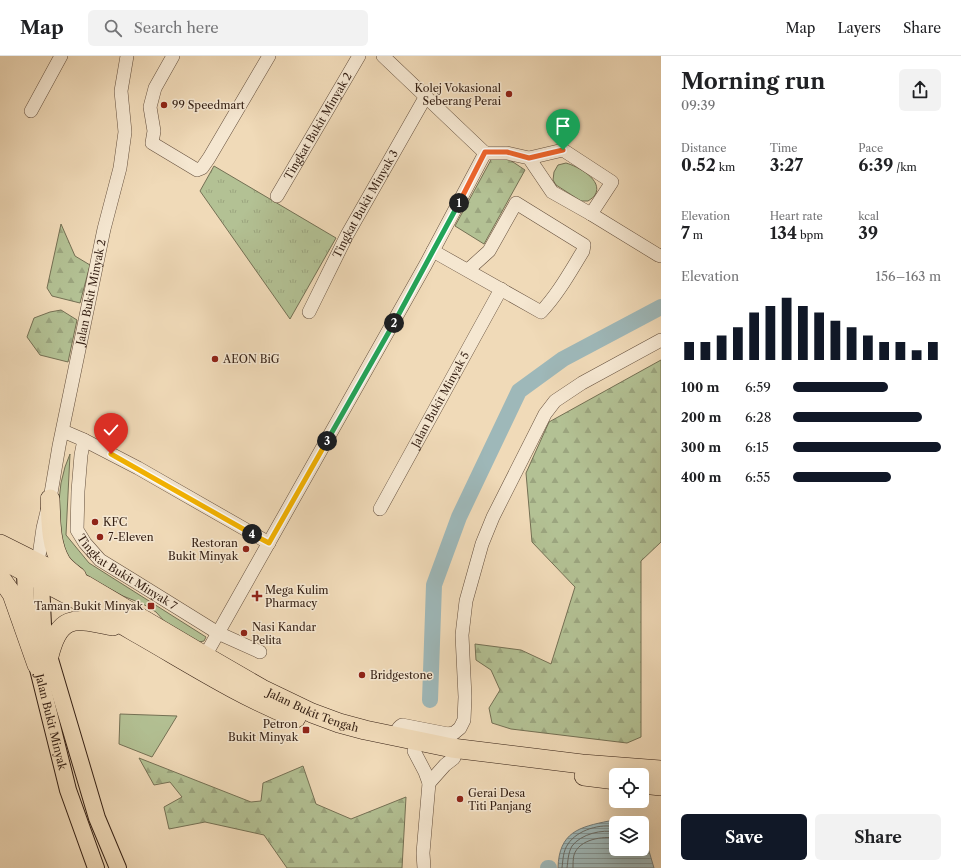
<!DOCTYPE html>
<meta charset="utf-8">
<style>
:root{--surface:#fff;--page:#f2f2f2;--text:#202124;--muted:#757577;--line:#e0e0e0;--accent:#111827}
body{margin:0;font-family:"Libre Caslon Text",serif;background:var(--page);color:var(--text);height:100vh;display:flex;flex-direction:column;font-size:15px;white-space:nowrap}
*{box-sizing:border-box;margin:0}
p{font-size:13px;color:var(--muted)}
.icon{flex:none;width:22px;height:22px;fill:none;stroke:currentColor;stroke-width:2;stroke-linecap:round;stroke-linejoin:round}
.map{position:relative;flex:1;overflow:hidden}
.details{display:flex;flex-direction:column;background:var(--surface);width:300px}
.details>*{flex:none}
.tools{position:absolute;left:609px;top:712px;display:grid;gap:8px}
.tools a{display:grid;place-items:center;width:40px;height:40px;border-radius:6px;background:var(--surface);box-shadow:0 4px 16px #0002;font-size:20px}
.pin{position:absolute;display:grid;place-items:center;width:34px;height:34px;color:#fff;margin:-41px -17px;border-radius:50% 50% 50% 0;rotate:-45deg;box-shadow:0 0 4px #0007}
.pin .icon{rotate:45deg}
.km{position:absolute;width:20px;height:20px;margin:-10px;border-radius:50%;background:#222;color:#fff;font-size:11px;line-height:20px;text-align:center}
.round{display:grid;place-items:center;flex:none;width:42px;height:42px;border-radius:6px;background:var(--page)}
.summary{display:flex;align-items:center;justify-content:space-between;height:68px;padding:0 20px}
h1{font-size:22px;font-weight:700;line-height:30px}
.figures{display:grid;grid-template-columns:repeat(3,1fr);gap:6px;height:68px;padding:4px 20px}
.figures div{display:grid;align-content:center}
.figures b{font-size:17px;font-weight:700}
.figures small{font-size:11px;font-weight:400}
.figures p{font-size:11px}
.chart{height:112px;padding:8px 20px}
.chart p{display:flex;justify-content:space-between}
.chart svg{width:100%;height:72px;margin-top:4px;stroke:var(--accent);stroke-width:6}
.cta{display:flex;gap:8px;margin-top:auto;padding:8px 20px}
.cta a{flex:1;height:46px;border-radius:6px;background:var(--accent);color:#fff;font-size:16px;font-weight:700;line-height:46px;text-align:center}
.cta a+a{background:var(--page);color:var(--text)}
ul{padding:0 20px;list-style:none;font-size:13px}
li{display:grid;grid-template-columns:64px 48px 1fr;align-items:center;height:30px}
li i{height:10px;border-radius:5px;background:var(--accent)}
header{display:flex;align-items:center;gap:24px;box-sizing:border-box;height:56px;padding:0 20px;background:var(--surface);border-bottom:1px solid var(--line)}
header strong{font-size:19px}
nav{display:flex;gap:22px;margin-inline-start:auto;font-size:14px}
.search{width:280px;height:36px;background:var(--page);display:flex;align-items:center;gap:10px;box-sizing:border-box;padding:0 14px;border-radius:6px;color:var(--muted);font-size:15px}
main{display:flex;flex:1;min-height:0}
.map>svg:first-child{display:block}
</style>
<header>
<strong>Map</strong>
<div class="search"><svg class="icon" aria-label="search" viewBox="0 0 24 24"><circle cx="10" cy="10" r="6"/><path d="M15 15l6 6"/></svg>Search here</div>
<nav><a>Map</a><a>Layers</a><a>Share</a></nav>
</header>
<main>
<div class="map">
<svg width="661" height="812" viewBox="0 0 661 812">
<defs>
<pattern id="forest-firs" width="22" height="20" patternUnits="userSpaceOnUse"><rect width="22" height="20" fill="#b3c194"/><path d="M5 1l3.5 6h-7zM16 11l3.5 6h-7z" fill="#9ba57f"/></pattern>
<pattern id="park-tufts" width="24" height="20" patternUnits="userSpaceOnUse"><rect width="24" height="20" fill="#b3c194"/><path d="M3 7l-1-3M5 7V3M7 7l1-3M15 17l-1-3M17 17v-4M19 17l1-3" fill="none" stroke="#9ba57f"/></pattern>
<pattern id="water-rules" width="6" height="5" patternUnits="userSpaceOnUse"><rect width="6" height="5" fill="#9eb8b9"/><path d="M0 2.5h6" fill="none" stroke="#829595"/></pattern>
</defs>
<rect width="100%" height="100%" fill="#f0dab8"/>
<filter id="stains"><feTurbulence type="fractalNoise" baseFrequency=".005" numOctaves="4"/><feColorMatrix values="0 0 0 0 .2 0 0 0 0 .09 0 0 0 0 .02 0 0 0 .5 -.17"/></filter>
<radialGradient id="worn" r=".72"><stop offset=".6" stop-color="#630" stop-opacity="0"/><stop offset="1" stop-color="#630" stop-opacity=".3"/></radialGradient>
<path fill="#b3c194" stroke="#747054" d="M566 107C577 110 604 124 595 139 594 141 591 143 588 145H581L556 129 553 124 554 116 558 109Z
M70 398 66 479 89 507 206 581 204 585 199 586 165 566 156 556 143 548 123 540 74 513 55 479 61 427 65 411Z
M120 658 177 660 152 701 119 688Z"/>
<path fill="url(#forest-firs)" stroke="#747054" d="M492 102H507L525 114 484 188 455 170Z
M61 168 75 200 90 209 80 247 52 240 47 232Z
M61 254 77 264 68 306 40 299 27 281 34 262 50 256Z
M661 304V486L641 505V681L627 687 511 673 492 667 489 652 500 634 491 614 476 604 475 588 521 594 551 608 575 531 532 486 526 417 549 366Z
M139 702 251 746 261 745 263 727 303 710 316 748 351 763 406 741 402 812H287L264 779 205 766 169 773 164 751 182 741 170 726 154 729Z"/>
<path fill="url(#park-tufts)" stroke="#747054" d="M214 110 336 182 290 263 200 135Z"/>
<path fill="url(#water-rules)" stroke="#747b77" d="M609 765 617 767 616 793H642V782L649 795 654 812H558C559 776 579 771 609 765Z"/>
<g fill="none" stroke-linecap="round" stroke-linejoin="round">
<path stroke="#696c66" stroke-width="1" d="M562 812C563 804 563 795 568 788 577 774 601 767 616 771
M567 812C568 805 568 797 572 790 581 778 602 773 616 776
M573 812C573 808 573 803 574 799 579 783 603 780 616 782"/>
<path stroke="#9eb8b9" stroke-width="16" d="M430 644 434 529 459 461 519 335 563 303 661 251
M548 812H549"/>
<g stroke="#634e3c" stroke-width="14">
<g id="minor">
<path d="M173 0 155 32 150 51 154 75 152 87 197 114 202 112 209 102 269 0"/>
<path d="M31 55 61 0"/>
<path d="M485 97H507L529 102 552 136 591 158 658 199 661 200"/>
<path d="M529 102 563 94 612 126 591 158"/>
<path id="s1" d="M277 140 359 0"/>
<path d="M433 195 541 256C558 238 570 216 583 195L584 189 516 147 489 195 468 214"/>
<path id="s2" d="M309 256 347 179 426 40"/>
<path d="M63 375 84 384 138 412 269 487"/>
<path id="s3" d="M84 384 81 399 78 435 77 474 85 487 100 504 131 523 218 577 260 596"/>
<path id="s4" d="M380 453 501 233"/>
<path id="s5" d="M38 507 43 472 50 443 59 390 104 173 120 112 125 76 121 35 127 0"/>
<path d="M205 600 426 208 485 97 383 0"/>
<path d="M397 680C397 675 397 672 402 669L448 678 454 677 460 672 464 664 465 641 462 579 466 545 482 488 493 461 545 358 555 345 582 327 661 284"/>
<path d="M414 695 425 716 429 727 423 797 424 812"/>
<path d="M429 727 445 709 454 702"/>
</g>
</g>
<g stroke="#341f13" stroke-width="18">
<g id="major">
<path id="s6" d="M28 506 25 516 26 545 37 609 68 734 96 812"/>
<path d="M39 514 41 526 43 569 49 600 97 762 118 812"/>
</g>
</g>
<g stroke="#341f13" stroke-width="20">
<g id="highway">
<path d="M50 443C51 463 50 488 61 506 65 512 72 517 77 521"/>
<path id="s7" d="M0 488 38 507 85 529 205 600 262 633 312 657 339 667 365 674 452 692 582 708 661 714"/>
<path d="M0 502C44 527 89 549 133 575 186 605 238 639 296 662"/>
<path d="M0 521 12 538 37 609"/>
<path d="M49 600C60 556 76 563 113 570"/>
<path d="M584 720 616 724"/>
<path d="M642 728 661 730"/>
</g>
</g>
<use href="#minor" stroke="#f5e7d1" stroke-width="13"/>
<use href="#major" stroke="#f0dab8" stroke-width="16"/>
<use href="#highway" stroke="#f0dab8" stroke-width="19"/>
</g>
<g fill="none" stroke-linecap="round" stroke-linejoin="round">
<g stroke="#fff" stroke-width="8">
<path id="split-1" d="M459 147 485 96H507L529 102 563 94"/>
</g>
<g stroke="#fff" stroke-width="8">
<path id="split-2" d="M394 267 459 147"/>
</g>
<g stroke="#fff" stroke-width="8">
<path id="split-3" d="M327 385 394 267"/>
</g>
<g stroke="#fff" stroke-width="8">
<path id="split-4" d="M252 478 269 487 327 385"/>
</g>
<g stroke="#fff" stroke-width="8">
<path id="split-5" d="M111 398 252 478"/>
</g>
<use href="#split-1" stroke="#f0652b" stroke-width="5"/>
<use href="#split-2" stroke="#22a559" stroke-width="5"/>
<use href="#split-3" stroke="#22a559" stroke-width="5"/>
<use href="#split-4" stroke="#f5b400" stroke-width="5"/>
<use href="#split-5" stroke="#f5b400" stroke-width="5"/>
</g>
<g fill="#8f2418" stroke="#f5e7d1" stroke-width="1.5">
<circle cx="509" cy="38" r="4"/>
<circle cx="164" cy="49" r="4"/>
<circle cx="215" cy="303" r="4"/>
<circle cx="95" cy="466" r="4"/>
<circle cx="100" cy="481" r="4"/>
<circle cx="246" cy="493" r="4"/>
<path d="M255 534h4v4h4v4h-4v4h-4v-4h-4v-4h4z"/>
<rect x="147" y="546" width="8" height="8" rx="2"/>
<circle cx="244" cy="577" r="4"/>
<circle cx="362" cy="619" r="4"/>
<rect x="302" y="670" width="8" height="8" rx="2"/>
<circle cx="460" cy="743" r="4"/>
</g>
<g text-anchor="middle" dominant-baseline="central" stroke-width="3" stroke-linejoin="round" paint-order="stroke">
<g font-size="11" fill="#341f13" stroke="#f5e7d1" text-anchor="start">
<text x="501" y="32" text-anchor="end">Kolej Vokasional<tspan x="501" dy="13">Seberang Perai</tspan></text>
<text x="172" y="49">99 Speedmart</text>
<text x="223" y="303">AEON BiG</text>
<text x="103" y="466">KFC</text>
<text x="108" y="481">7-Eleven</text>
<text x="238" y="487" text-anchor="end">Restoran<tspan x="238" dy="13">Bukit Minyak</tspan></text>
<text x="265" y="534">Mega Kulim<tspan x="265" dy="13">Pharmacy</tspan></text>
<text x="143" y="550" text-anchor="end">Taman Bukit Minyak</text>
<text x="252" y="571">Nasi Kandar<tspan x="252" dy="13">Pelita</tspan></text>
<text x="370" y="619">Bridgestone</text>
<text x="298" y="668" text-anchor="end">Petron<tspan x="298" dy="13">Bukit Minyak</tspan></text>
<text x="468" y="737">Gerai Desa<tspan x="468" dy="13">Titi Panjang</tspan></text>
</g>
<g font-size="11" fill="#341f13" stroke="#f5e7d1">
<text stroke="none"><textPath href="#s1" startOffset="81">Tingkat Bukit Minyak 2</textPath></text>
<text stroke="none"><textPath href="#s2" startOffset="122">Tingkat Bukit Minyak 3</textPath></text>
<text stroke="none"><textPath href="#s5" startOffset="276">Jalan Bukit Minyak 2</textPath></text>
<text stroke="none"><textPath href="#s4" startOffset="125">Jalan Bukit Minyak 5</textPath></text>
<text stroke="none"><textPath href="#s3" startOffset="157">Tingkat Bukit Minyak 7</textPath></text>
<text stroke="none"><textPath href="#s7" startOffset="355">Jalan Bukit Tengah</textPath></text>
<text stroke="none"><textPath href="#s6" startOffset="163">Jalan Bukit Minyak</textPath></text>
</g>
</g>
<rect width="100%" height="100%" filter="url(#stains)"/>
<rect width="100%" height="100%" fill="url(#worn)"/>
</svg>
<div class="tools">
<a><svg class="icon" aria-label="locate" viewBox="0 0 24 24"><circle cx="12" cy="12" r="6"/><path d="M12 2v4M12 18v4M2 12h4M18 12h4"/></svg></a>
<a><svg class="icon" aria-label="layers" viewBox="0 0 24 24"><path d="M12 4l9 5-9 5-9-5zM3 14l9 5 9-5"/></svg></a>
</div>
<div class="pin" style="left:563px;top:94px;background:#1e9e55"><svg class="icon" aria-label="arrive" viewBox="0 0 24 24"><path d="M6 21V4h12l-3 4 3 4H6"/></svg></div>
<div class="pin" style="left:111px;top:398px;background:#d93025"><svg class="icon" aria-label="check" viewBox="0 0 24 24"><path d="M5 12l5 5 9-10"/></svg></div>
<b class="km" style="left:459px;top:147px">1</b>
<b class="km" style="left:394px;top:267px">2</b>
<b class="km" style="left:327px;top:385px">3</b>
<b class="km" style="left:252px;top:478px">4</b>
</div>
<section class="details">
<div class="summary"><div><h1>Morning run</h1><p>09:39</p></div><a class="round"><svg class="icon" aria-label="share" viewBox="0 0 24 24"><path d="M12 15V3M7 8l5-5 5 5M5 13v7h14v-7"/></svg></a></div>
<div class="figures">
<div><p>Distance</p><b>0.52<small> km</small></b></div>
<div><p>Time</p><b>3:27</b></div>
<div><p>Pace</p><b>6:39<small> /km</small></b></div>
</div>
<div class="figures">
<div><p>Elevation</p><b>7<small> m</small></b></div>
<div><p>Heart rate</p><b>134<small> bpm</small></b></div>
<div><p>kcal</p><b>39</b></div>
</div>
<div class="chart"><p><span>Elevation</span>156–163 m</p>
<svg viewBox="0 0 160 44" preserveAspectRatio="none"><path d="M5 44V33M15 44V33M25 44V29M35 44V24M45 44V15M55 44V11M65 44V6M75 44V11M85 44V15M95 44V20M105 44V24M115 44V29M125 44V33M135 44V33M145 44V38M155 44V33"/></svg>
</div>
<ul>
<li><b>100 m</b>6:59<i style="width:64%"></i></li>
<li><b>200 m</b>6:28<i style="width:87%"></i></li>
<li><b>300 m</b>6:15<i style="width:100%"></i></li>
<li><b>400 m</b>6:55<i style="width:66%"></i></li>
</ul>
<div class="cta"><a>Save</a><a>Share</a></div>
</section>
</main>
